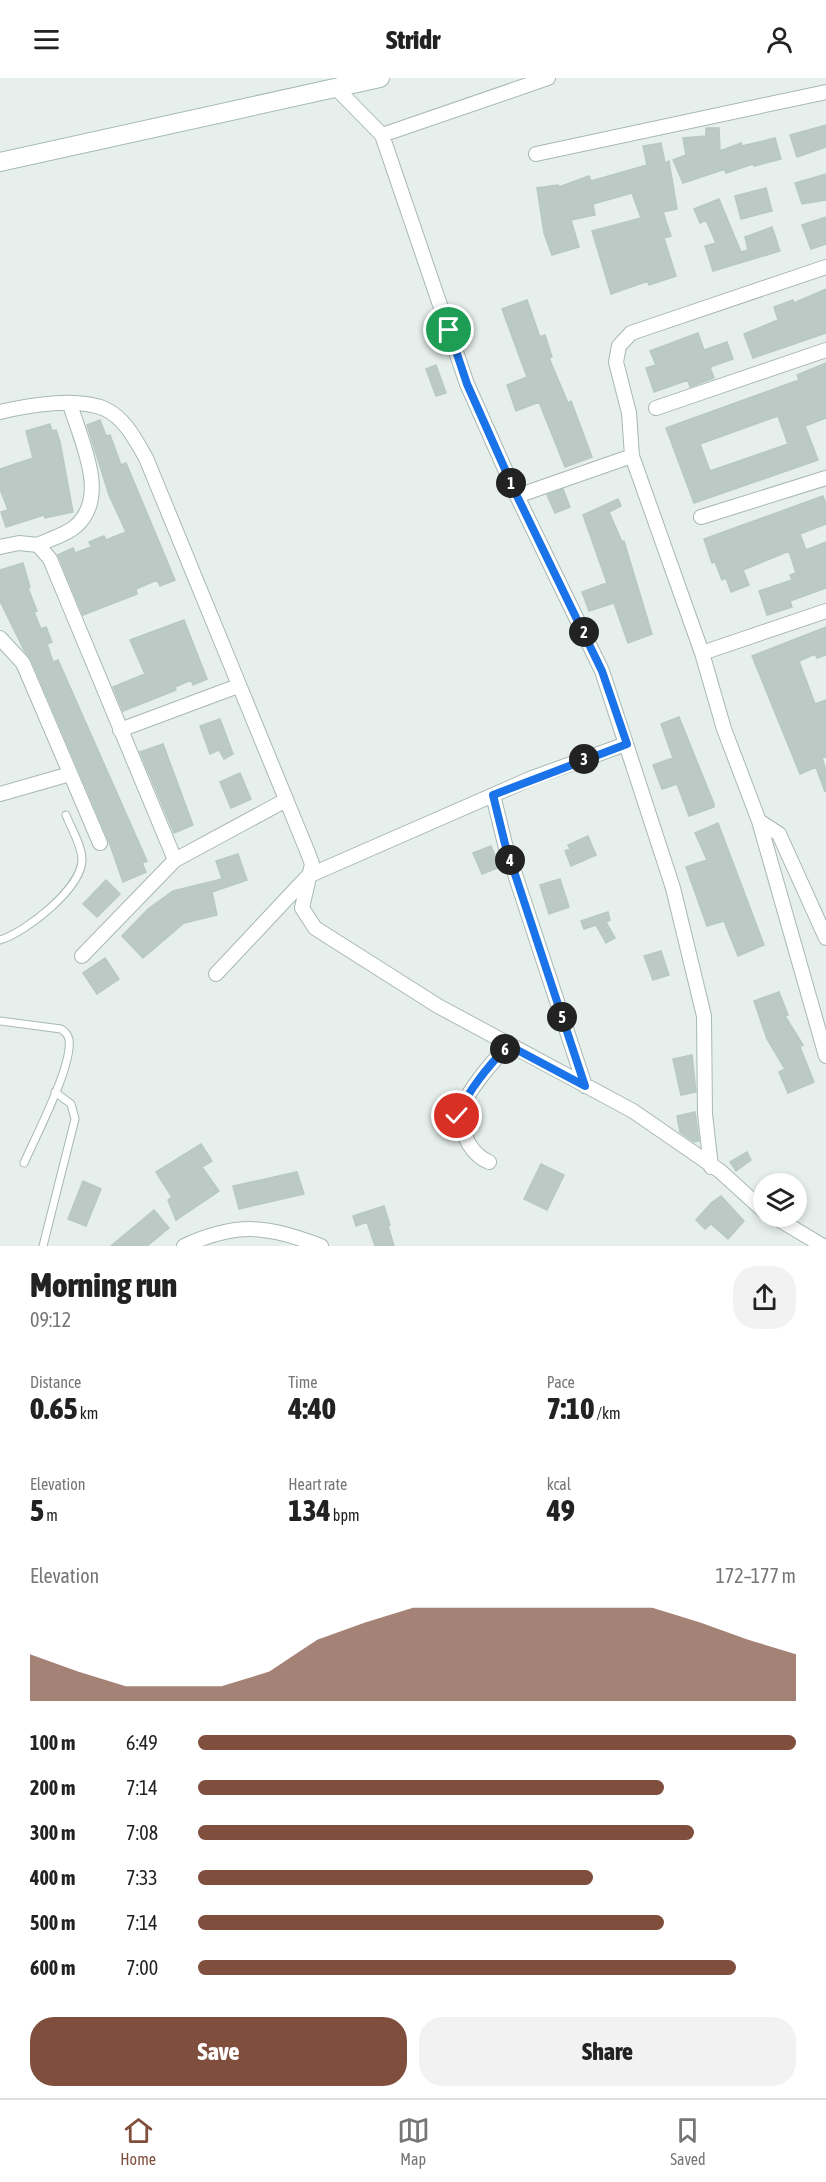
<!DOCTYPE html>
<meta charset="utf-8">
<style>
:root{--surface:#fff;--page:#f2f2f2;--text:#222;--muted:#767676;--line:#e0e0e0;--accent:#804e3d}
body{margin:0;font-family:"Asap Condensed",sans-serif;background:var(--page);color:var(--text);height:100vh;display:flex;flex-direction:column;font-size:22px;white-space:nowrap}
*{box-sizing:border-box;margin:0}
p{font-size:20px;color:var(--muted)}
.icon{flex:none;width:33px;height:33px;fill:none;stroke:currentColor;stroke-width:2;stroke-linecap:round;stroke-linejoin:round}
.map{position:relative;height:1168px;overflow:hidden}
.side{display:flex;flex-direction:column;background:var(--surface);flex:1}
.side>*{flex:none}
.fabs{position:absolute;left:753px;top:1095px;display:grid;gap:12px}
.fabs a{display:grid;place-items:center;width:54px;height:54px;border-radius:50%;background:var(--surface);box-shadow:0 3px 9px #0003;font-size:30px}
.pin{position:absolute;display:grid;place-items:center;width:51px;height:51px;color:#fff;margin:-26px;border:3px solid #fff;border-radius:50%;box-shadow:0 2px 6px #0007}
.km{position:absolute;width:30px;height:30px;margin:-15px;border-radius:50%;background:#222;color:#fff;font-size:16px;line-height:30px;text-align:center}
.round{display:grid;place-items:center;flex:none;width:63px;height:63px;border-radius:24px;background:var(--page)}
.overview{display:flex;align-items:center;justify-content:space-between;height:102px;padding:0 30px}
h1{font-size:33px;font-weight:800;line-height:45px}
.figures{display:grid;grid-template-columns:repeat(3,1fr);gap:9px;height:102px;padding:6px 30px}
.figures div{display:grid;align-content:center}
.figures b{font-size:30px;font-weight:800}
.figures small{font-size:16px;font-weight:400}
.figures p{font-size:16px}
.chart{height:168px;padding:12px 30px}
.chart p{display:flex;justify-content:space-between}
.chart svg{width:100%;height:108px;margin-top:6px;fill:var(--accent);opacity:.7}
.primary-button{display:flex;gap:12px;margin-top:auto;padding:12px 30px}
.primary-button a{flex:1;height:69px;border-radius:24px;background:var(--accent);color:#fff;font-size:24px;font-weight:800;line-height:69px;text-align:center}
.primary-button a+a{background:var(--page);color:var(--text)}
ul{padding:0 30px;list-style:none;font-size:20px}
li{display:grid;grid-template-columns:96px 72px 1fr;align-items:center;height:45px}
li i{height:15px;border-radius:8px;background:var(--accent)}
header{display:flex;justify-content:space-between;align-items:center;height:78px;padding:0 30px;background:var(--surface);font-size:27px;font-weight:800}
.tabs{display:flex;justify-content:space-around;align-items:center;height:84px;border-top:2px solid var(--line);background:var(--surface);font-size:16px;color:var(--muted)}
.tabs a{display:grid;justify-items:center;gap:3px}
.tabs .active{color:var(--accent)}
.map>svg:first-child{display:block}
</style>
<header><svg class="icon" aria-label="menu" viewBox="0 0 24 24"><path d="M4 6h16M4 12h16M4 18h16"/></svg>Stridr<svg class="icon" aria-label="person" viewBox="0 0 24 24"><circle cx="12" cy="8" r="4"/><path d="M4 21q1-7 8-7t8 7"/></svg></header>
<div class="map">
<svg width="826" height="1168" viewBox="0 0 826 1168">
<rect width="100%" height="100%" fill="#e6efeb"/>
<path fill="#bbcac4" stroke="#b8c9c2" stroke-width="1.5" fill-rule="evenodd" d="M826 47V69L797 79 790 57Z
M706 50H719L720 73 741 65 742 68 775 60 781 81 754 88 753 86 726 95 725 91 683 105 673 82 686 77 683 60 706 58Z
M661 65 665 85 669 83 677 131 663 134 671 158 664 160 676 198 649 207 648 203 611 216 592 153 641 140 632 115 593 126 595 137 571 142 579 169 552 177 544 155 537 110 558 107 559 109 589 98 591 103 647 87 643 68Z
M826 96V122L802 126 795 105Z
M766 110 772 133 741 141 735 118Z
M719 121 741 174 748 172 745 159 772 149 780 173 713 193 705 168 716 165 706 142 700 145 694 131Z
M826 139V166L811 171 802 147Z
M826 211V255L753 280 744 256 778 242 774 229 793 222 794 225Z
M527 222 540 259 545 257 552 279 549 280 568 325 571 323 592 379 565 389 539 324 516 333 507 307 527 299 502 231Z
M698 255 704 272 727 264 733 281 710 289 714 300 690 309 688 302 654 314 646 290 656 287 650 273Z
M826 285V340L805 348 818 382 694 425 666 350 799 302 797 297ZM778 338 788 366 710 393 700 366Z
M436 287 446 315 436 318 426 291Z
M100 342 106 358 110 357 121 387 126 385 175 502 160 508 157 502 136 511 137 516 83 537 58 477 73 470 75 475 91 469 89 464 104 458 106 462 126 454 109 417 87 347Z
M50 346 52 353 56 352 60 364 73 434 45 440 44 437 6 449 1 434 8 432 0 411V391L33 380 26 353Z
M563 411 570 429 555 435 547 417Z
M823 418 826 426V446L800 456 806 472 826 464V510L790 523 792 529 767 537 759 513 792 502 790 497 796 495 789 473 743 492 749 507 731 514 726 500 722 502 715 484 712 485 704 461Z
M618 421 621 428 609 434 622 464 624 463 652 556 628 565 614 525 589 533 582 514 607 505 583 437Z
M23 485 30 509 28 510 37 533 34 534 41 551 46 549 52 564 47 566 53 584 58 582 147 783 142 785 146 794 123 804 108 761 31 581 24 572 0 523V492Z
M184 542 207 601 193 607 191 602 175 609 176 612 123 633 113 609 145 596 130 562Z
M826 549V577L817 580 815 576 799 583 815 626 826 622V679L822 680 826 692 825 714 816 689 800 696 752 578Z
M679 639 714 726V729L689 738 677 706 662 711 653 687 673 680 661 646Z
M220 641 233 676 224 681 219 672 210 676 200 648Z
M163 666 193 747 174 755 140 674Z
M240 695 251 721 231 730 220 704Z
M718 745 764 867 738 878 724 843 707 848 686 789 707 782 695 755Z
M588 758 596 777 571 788 565 773 570 771 568 767Z
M491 768 500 789 482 796 473 775Z
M238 776 247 802 212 814 217 837 184 845 143 880 122 858 148 831 173 813 222 801 216 783Z
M560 801 569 829 549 836 540 807Z
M106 802 120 816 97 839 83 826Z
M608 834 610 842 606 844 615 860 606 865 596 847 584 851 581 843Z
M661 873 669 897 653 902 644 878Z
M105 880 119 901 97 916 83 895Z
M779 914 788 937 785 938 803 967 800 969 814 1004 788 1015 779 994 785 991 767 961 754 923Z
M692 977 696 1014 681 1017 673 981Z
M695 1034 699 1063 694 1064 680 1054 677 1038Z
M201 1066 212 1083 202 1089 219 1113 176 1142 168 1122 172 1119 156 1094Z
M747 1074 751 1082 736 1093 730 1084Z
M541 1086 564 1097 547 1132 524 1121Z
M297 1094 304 1116 239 1131 233 1108Z
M83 1103 101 1111 86 1148 68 1141Z
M721 1118 744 1143 728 1161 711 1146 705 1151 696 1142 711 1125Z
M384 1128 390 1147 388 1148 394 1168H375L367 1144 356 1148 353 1138Z
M154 1132 169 1150 147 1168H111Z"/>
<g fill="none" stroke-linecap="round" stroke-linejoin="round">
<g stroke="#a8b8b2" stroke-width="9">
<path id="service" d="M0 862C26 854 81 811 82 782 82 768 71 750 66 737
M0 943 61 951C65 954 68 956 69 962 73 987 35 1060 24 1085
M43 1168 75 1041 71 1026 55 1014"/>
</g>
<g stroke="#a8b8b2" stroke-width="16">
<path id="minor" d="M382 57 548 0
M536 76 826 14
M826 189 631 255 619 268 616 284 629 335 632 378 702 575 724 651 759 743 826 978
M656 330 826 272
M0 334C29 327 77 319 105 331 125 340 136 363 146 380L308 775 312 786 302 830 315 850 438 928 633 1033 720 1093 764 1133
M517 418 632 378
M701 439 826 400
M38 467C49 461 66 457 76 448 110 418 80 361 70 326
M0 469 19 465 38 467 50 481 175 782
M0 560 23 585 100 765
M702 575 826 533
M120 652 238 608
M626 666 673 810 704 938 705 1036 711 1089
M0 716 70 696
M493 717 505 766 585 1008
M759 743 779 756 826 860
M82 878 175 782 286 722
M216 896 308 798 532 700 626 666 602 593 517 418 467 306 382 57 336 10
M489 1084C470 1076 464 1057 457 1038 469 1011 488 989 508 967
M773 1138 823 1168
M184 1168C239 1143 267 1148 321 1168"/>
</g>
<g stroke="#a4bbb3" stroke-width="20">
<path id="secondary" d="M0 84 380 0"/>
</g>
<use href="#service" stroke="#fff" stroke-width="7"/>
<use href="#minor" stroke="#fff" stroke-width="14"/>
<use href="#secondary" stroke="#fff" stroke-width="18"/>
</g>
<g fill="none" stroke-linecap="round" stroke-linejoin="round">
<g stroke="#fff" stroke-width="12">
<path id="route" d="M449 252 467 306 517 418 602 593 627 666 493 717 505 766 585 1008 508 967C488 989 469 1011 457 1038"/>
</g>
<use href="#route" stroke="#1a73e8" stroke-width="8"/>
</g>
</svg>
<div class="fabs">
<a><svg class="icon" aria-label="layers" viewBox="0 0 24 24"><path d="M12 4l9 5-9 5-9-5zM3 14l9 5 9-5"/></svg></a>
</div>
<div class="pin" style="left:449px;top:252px;background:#1e9e55"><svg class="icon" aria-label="arrive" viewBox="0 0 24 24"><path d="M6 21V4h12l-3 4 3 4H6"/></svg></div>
<div class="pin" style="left:457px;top:1038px;background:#d93025"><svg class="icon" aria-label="check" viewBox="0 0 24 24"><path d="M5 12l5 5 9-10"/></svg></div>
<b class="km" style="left:511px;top:405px">1</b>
<b class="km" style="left:584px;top:554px">2</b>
<b class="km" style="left:584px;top:681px">3</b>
<b class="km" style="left:510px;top:782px">4</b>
<b class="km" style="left:562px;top:939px">5</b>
<b class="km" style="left:505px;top:971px">6</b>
</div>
<section class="side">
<div class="overview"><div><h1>Morning run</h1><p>09:12</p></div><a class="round"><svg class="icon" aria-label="share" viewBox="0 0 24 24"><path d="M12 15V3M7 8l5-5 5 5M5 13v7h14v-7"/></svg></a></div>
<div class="figures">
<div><p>Distance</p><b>0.65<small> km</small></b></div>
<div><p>Time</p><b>4:40</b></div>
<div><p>Pace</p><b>7:10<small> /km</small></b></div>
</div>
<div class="figures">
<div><p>Elevation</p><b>5<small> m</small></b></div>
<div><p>Heart rate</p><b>134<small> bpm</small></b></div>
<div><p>kcal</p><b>49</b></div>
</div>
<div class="chart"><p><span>Elevation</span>172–177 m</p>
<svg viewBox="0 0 160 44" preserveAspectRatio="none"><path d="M0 44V25L10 32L20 38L30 38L40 38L50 32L60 19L70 12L80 6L90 6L100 6L110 6L120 6L130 6L140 12L150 19L160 25V44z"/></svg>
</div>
<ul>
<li><b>100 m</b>6:49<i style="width:100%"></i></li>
<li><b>200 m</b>7:14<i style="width:78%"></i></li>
<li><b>300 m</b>7:08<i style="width:83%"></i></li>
<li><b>400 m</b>7:33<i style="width:66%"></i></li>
<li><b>500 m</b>7:14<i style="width:78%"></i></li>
<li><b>600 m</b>7:00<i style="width:90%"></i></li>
</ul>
<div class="primary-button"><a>Save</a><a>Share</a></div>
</section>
<nav class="tabs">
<a class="active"><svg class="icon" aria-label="home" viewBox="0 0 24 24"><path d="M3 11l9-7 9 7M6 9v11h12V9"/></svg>Home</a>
<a><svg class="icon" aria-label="map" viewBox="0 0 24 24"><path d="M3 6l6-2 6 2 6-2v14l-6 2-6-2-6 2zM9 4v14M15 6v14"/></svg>Map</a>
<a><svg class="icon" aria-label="saved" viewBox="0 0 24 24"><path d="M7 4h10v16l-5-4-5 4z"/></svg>Saved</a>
</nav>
